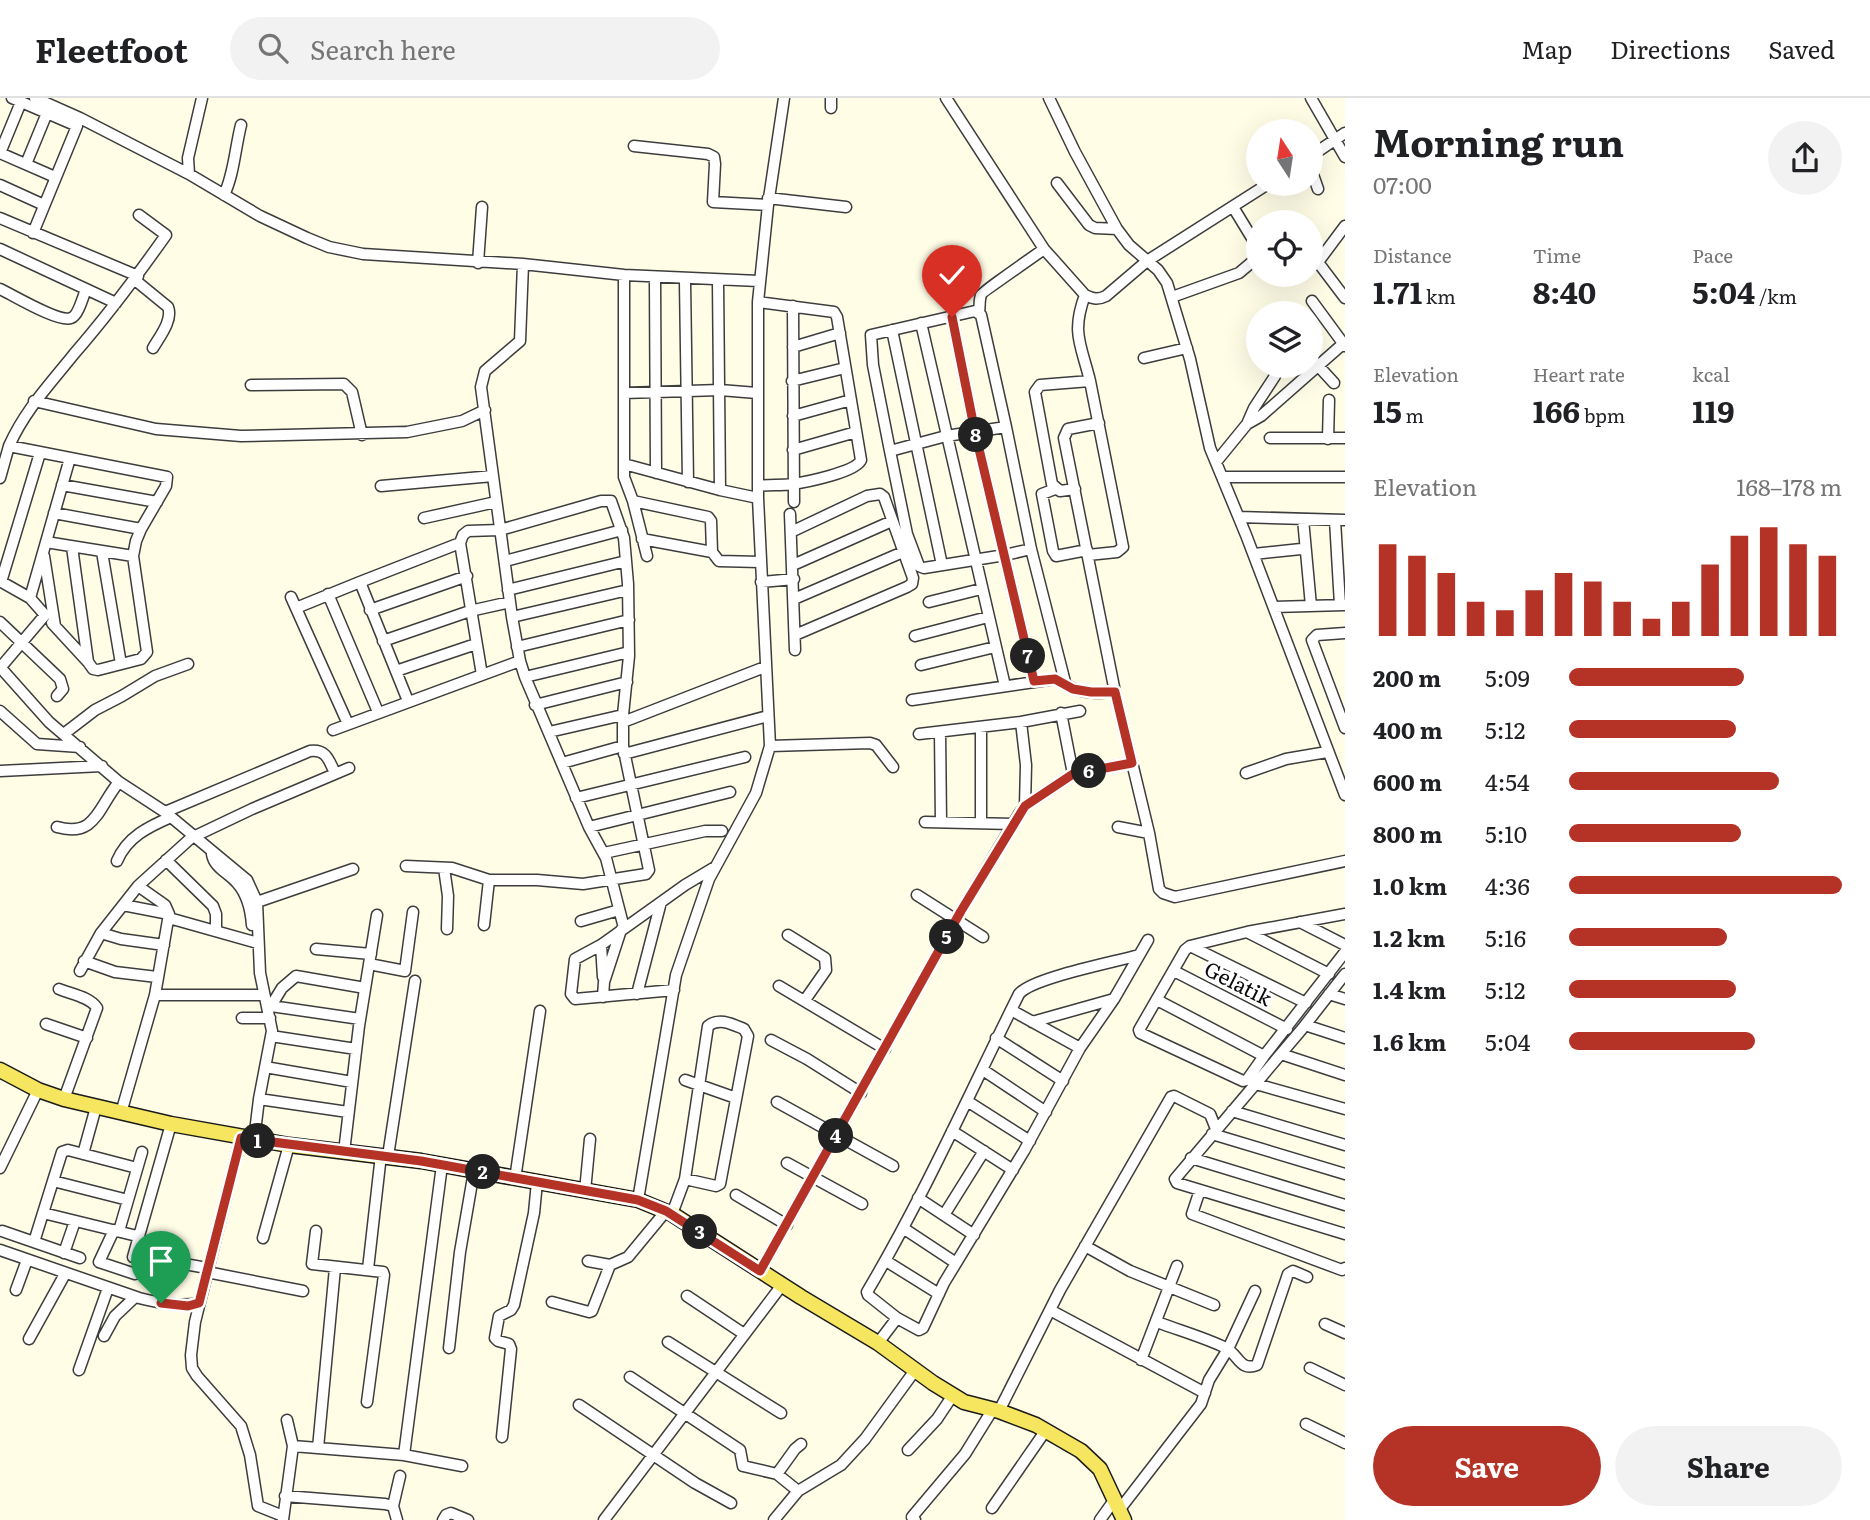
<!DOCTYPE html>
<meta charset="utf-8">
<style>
:root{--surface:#fff;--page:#f2f2f2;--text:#202124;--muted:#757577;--line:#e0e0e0;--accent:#b53326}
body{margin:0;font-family:Literata,serif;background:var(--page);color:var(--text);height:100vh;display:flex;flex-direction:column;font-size:26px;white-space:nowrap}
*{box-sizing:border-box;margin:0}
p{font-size:23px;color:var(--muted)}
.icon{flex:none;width:38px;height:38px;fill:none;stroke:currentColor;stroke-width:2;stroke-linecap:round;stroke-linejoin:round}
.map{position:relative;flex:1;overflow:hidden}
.details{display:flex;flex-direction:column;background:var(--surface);width:525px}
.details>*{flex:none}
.needle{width:46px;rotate:348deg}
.controls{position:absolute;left:1246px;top:21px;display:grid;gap:14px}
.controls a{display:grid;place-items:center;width:77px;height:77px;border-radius:50%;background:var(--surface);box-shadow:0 7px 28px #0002;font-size:35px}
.pin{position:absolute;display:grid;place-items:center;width:60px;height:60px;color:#fff;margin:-72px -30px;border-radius:50% 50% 50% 0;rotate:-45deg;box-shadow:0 0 7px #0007}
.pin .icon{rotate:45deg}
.km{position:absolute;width:35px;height:35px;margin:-18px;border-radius:50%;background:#222;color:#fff;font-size:19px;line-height:35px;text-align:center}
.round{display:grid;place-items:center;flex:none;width:74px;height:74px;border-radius:37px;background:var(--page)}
.head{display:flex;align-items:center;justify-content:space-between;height:119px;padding:0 28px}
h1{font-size:38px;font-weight:700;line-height:52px}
.metrics{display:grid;grid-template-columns:repeat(3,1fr);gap:10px;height:119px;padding:7px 28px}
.metrics div{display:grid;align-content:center}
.metrics b{font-size:30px;font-weight:700}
.metrics small{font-size:19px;font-weight:400}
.metrics p{font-size:19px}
.chart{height:196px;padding:14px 28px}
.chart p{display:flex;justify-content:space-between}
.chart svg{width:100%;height:126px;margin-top:7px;stroke:var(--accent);stroke-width:6}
.primary-button{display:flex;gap:14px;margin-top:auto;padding:14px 28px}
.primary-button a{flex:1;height:80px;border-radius:42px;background:var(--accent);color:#fff;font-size:28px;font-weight:700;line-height:80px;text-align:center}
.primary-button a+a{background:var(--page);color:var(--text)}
ul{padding:0 28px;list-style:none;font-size:23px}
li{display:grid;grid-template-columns:112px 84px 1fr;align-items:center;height:52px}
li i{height:18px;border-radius:9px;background:var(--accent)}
header{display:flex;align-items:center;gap:42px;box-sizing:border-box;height:98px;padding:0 35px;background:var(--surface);border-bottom:2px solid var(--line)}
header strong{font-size:33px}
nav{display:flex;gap:38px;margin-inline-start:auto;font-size:24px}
.search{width:490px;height:63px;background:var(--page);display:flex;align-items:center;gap:18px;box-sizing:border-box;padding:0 24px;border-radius:38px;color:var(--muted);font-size:26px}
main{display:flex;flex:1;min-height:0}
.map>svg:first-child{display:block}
</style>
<header>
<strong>Fleetfoot</strong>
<div class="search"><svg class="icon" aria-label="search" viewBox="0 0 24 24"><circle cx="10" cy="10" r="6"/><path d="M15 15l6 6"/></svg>Search here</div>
<nav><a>Map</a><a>Directions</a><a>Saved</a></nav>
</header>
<main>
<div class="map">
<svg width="1345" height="1422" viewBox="0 0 1345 1422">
<rect width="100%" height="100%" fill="#fffde6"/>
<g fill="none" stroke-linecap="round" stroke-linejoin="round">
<g stroke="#3d3d3d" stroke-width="13">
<path id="minor" d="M12 0 77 28 33 135
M35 0 80 20 189 76
M202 0 188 60 189 76 260 118 307 140 329 149 363 156 523 166 624 177 759 183
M831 0V10
M946 0 1044 151 1085 197C1093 201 1098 202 1106 198L1147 163 1268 86
M1049 0 1075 54 1117 131 1129 147 1158 172 1167 185 1190 261 1210 350 1246 437 1345 697
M1311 0 1345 59
M634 48 708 56 714 59 715 66 713 104 768 107
M0 55 55 79
M0 55 21 4
M1311 58 1345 35
M26 66 47 15
M1311 71 1318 91
M1057 85 1089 127 1095 130 1117 131
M0 87 44 107
M224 97C234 76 235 51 241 27
M768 100 846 109
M1233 109 1258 150
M0 120 138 178
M0 151 116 205
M1311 155 1345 200
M1318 164 1345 128
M478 165 482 109
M523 166 520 243 485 273 481 289 512 519 520 563 525 579 589 729 606 760 624 830
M624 180V295
M135 182 168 209C173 222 160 238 153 250
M655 182 656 375
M718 183 720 392
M685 184 688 384
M0 191C13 197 59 225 71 220 78 218 83 199 86 191
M1172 199 1239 175 1258 159
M1312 203 1345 248
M758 204 834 214 837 219 861 362C856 374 807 384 792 386 781 388 769 386 758 388
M793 208 794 404
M979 214C980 209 979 202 981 197 982 194 1036 157 1044 151
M952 219 975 334 1034 583
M921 225 1005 588
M892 232 942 467
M793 249 840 235
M1144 260 1187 250
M1311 260 1334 285
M792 283 845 270
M251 287 344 286 352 294 362 337
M757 295 720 292 624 295V366L720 392 758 400
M34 303 156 331 241 338 407 334 462 323 485 312
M793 318 851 302
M1099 325 1068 331 1064 340 1115 594 1149 735 1159 791 1163 795 1175 799 1345 763
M1247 326 1254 310 1275 278
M1270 340H1345
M1328 341 1329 302
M9 348C25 312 50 286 74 256 107 218 137 178 166 137L139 117
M793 352 856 334
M890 353 873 267 871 237 975 213 981 217 1006 329
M1216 364 1247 326 1261 318 1344 245
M624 366V379L633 403 708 419 711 423 712 454 719 463 760 464
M1222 379H1345
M0 380 9 348 167 379 166 388 141 431 136 443 133 458 46 444
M62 387 157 404
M381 388 493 378
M1055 391 1042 396 1053 453 1056 458 1087 452
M1075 391 1060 393 1052 386 1035 294 1040 287 1090 283C1081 246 1071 235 1085 197
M633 403 647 458
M54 415 141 431
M790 416 795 552
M1239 419 1345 422
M424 420 496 404
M1303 421 1311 508
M1335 422 1340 507
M791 434 867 398 880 396 884 399 913 480 912 486 907 489 795 537
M642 441 712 454
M72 449 88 564 93 571 98 572 141 561 147 554 133 458
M1031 451 1005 457 924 470 919 468 907 436 890 353 946 338 1006 329 1031 451 1065 584
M102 454 121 566
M1254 456 1301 451
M1088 457 1117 454 1123 449 1090 283
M44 458 55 528
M505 463 622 432
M793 467 892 423
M0 483 30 500 45 517 0 570
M1 484 40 355
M761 484 794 481
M508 492 626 463
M328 496 378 614
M291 499 348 626
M30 500 70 360
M794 501 903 454
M929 504 981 491
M1274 509 1344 507
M296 510 360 484
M370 512 467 478
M512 519 628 492
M0 524 60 581 63 591 57 598
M52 525 88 564
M1345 535 1317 537 1312 542 1345 630
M915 538 988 519
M383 543 470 513 510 504
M517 549 629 522
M921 567 995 549
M0 569 49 624 119 684 165 714 247 782 257 804 260 875 272 933 259 1001 254 1042
M396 573 476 546
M525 579 629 554
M912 602 1055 581C1063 584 1068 589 1075 591 1088 596 1102 595 1115 594
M408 603 360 484 460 445
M535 607 627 584
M0 613 37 646 80 649
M1061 615 1073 676
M623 624 765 569
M1021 624 1026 667 1025 708
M981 629V724
M333 632 520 563
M549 634 623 617
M940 634 941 724
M65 635 95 612 122 598 155 578 188 566
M919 636 1021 624 1080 613
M770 648 870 645 876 647 893 669
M624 656 768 618
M562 665 623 648
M0 673 102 668
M1246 675 1286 661 1327 654
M576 700 745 659
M165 714 310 653C327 651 329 663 335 675
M925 724 1013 726
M57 729C96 740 98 709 119 684
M589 729 730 694
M1118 729 1149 735
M604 755 705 733H722
M212 756C214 770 229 775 237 785 247 796 251 814 252 827
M166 762 213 808 216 816V833
M117 763C127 739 148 729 171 719
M406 768 452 770 489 782H537L583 786 646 776 649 772 623 648V617L629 558 628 486 624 440 611 403H601L500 432 468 433 463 437 460 445 482 577
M444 770 448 798 447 831
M917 797 983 839
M257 804 353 771
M123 807 169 816
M1345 816 1247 834 1190 848 1185 852 1139 932 1140 935 1243 983 1247 982 1264 958 1345 854
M169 820 258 845
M581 823 619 812
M1300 824 1345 847
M484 827 489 782
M1247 834 1329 876
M101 835 121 841 164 847
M788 837 825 860 826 872 805 902
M601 847 603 879
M1190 848 1306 905
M316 851 371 856
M1139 857C1115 864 1031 880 1019 896 969 996 924 1098 867 1194L868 1197 897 1220 919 1232 923 1230 944 1185 1024 1053 1080 950 1114 901 1148 842
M84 863 115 874 157 879
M369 866 405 873 413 814
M80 873 101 835 138 788 191 740 252 711 349 670
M1174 873 1287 931
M1345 876 1302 931 1175 1081 1177 1085 1345 1136
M779 888 885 951
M59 891C71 896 90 899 97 910L64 1001
M674 892 575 901 571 896 575 861 601 847 685 787 715 769
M637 896 661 804
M1329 896 1345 901
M155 897H264
M603 899 604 884 621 832
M1157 902 1264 958
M267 908H271L282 890 296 878 365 890
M271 908 360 921
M1011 912 1080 950
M242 920H270
M1032 924 1114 901
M46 926 87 940
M1305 927 1345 940
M271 938 356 951
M996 940 1063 983
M771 942 807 961 861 995
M1281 956 1345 977
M265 969 352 984
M983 972 1046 1014
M685 982 736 1000
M1256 986 1345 1011
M259 1001 348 1014
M967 1003 1030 1043
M777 1004 893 1068
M1232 1013 1345 1047
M121 1015 155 897 169 816 165 807 138 788
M952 1033 1013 1072
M1212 1036 1345 1076
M241 1039 195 1224 191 1257 192 1270 197 1278 241 1328 250 1357 258 1408 283 1418
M344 1054 359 928 377 817
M83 1056 96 1009
M388 1058 415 883
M1191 1060 1345 1107
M787 1065 862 1106
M0 1070 38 992
M515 1081 540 913
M53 1083 128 1102
M1200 1092 1192 1116 1342 1172 1345 1170
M585 1093 590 1041
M736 1097 787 1127
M918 1100 974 1137
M638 1102 676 877 709 781 756 695 770 648 758 400V204L768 107 784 0
M43 1115 137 1138
M672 1116 685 1081 708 928C719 919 732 926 744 931L748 938 720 1086 716 1088 685 1081
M944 1117 984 1053
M903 1130 956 1165
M114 1132 99 1164 135 1176
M2 1133 80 1160
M119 1133 142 1054
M316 1133 312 1166 383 1174 384 1177 367 1304
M263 1140 289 1047
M34 1144 62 1054 68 1052 137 1070
M1085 1148 1130 1173 1214 1207
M0 1152 139 1200C159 1205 179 1209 199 1205
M64 1155 75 1123
M133 1159 171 1026
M588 1163 610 1167 628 1159 666 1113
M886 1163 939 1196
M173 1164 207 1170
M368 1171 381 1057
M760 1173 961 813 1019 716 1025 708 1073 676 1132 665
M207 1174 303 1193
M16 1192 27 1162
M687 1198 744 1236
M552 1204 589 1214 592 1213 610 1167
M1050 1212 1205 1295
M1157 1224C1178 1232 1206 1240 1226 1250 1238 1256 1240 1274 1257 1267L1288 1176 1293 1173 1307 1179
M1325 1226 1345 1235
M104 1238 115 1218 135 1199
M29 1241 65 1176
M668 1244 781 1315
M878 1245 897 1220
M449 1250 460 1154 474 1073
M1141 1262 1177 1168
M1310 1270 1345 1287
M79 1272 108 1190
M630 1279 740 1352 743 1368 777 1376 798 1393
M579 1307 695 1385 731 1405
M999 1313 1060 1192 1171 999 1174 998 1210 1016 1216 1031
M1306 1326 1345 1345
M502 1339 511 1251 509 1246 498 1243 495 1240 499 1218 511 1212 514 1207 534 1115 537 1084
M293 1348 404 1357 462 1368
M318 1350 335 1170
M908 1352 937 1321 953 1297
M404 1357 442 1067
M777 1376 795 1351 801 1346
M285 1398 385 1406 393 1408 397 1422
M393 1408 400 1378
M992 1410 1046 1332
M1120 1411 1201 1306 1209 1282 1228 1251 1255 1193
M283 1422 293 1348 287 1322
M443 1422 446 1417 451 1415 468 1422
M604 1422 782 1187
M774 1422 798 1393 841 1367 865 1341 916 1271
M915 1422 912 1419 965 1356 993 1311
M1100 1422 1115 1401"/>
</g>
<g stroke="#1b1b1b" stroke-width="17">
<path id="major" d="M0 972 38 992 64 1001 171 1026 289 1047 421 1063 638 1102 672 1116 801 1199 878 1245 933 1285 964 1304 999 1313 1036 1327 1081 1353 1100 1371 1124 1422"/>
</g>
<use href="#minor" stroke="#fff" stroke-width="10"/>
<use href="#major" stroke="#f6e65f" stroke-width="14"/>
</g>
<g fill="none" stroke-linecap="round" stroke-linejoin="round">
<g stroke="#fff" stroke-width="14">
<path id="route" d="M161 1205 188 1208 199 1205 241 1040 421 1063 638 1102 666 1113 760 1173 961 813 1025 708 1073 676 1132 665 1115 594H1091L1073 591 1055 581 1034 583 975 334 952 219"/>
</g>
<use href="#route" stroke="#b53326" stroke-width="9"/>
</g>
<g text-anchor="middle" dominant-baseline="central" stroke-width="7" stroke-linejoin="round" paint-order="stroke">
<g font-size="21" fill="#0a0a0a" stroke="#fff">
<text transform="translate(1239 884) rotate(27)">Gelatik</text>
</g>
</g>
</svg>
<div class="controls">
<a><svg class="needle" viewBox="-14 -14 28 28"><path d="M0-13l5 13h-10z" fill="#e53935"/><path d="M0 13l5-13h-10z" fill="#757577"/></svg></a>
<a><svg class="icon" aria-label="locate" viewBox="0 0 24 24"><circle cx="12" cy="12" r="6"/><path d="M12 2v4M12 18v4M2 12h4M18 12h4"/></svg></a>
<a><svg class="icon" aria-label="layers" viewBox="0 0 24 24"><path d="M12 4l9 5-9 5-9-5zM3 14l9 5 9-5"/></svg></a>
</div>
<div class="pin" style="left:161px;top:1205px;background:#1e9e55"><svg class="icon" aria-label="arrive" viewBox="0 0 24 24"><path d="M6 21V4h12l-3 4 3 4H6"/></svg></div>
<div class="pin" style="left:952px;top:219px;background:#d93025"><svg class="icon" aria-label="check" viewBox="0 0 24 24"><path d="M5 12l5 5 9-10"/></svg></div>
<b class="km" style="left:258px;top:1043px">1</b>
<b class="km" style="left:483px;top:1074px">2</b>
<b class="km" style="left:700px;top:1134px">3</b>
<b class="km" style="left:836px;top:1038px">4</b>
<b class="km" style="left:947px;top:839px">5</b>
<b class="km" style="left:1089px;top:673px">6</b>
<b class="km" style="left:1028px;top:558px">7</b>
<b class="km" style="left:976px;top:337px">8</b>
</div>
<section class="details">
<div class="head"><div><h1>Morning run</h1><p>07:00</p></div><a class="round"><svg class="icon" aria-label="share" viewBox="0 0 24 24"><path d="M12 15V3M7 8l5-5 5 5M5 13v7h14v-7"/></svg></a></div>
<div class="metrics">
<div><p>Distance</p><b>1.71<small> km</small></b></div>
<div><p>Time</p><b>8:40</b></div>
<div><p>Pace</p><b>5:04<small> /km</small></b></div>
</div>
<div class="metrics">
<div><p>Elevation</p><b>15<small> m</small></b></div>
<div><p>Heart rate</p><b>166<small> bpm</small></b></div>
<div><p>kcal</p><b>119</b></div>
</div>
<div class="chart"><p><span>Elevation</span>168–178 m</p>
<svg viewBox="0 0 160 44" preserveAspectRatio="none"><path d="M5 44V12M15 44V16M25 44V22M35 44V32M45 44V35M55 44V28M65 44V22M75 44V25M85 44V32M95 44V38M105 44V32M115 44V19M125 44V9M135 44V6M145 44V12M155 44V16"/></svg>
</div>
<ul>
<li><b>200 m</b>5:09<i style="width:64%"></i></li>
<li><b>400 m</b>5:12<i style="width:61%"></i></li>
<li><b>600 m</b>4:54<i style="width:77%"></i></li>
<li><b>800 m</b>5:10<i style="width:63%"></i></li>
<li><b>1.0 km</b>4:36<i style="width:100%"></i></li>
<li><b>1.2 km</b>5:16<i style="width:58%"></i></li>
<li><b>1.4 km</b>5:12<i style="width:61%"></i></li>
<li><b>1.6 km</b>5:04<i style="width:68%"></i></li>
</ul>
<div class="primary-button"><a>Save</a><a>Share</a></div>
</section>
</main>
